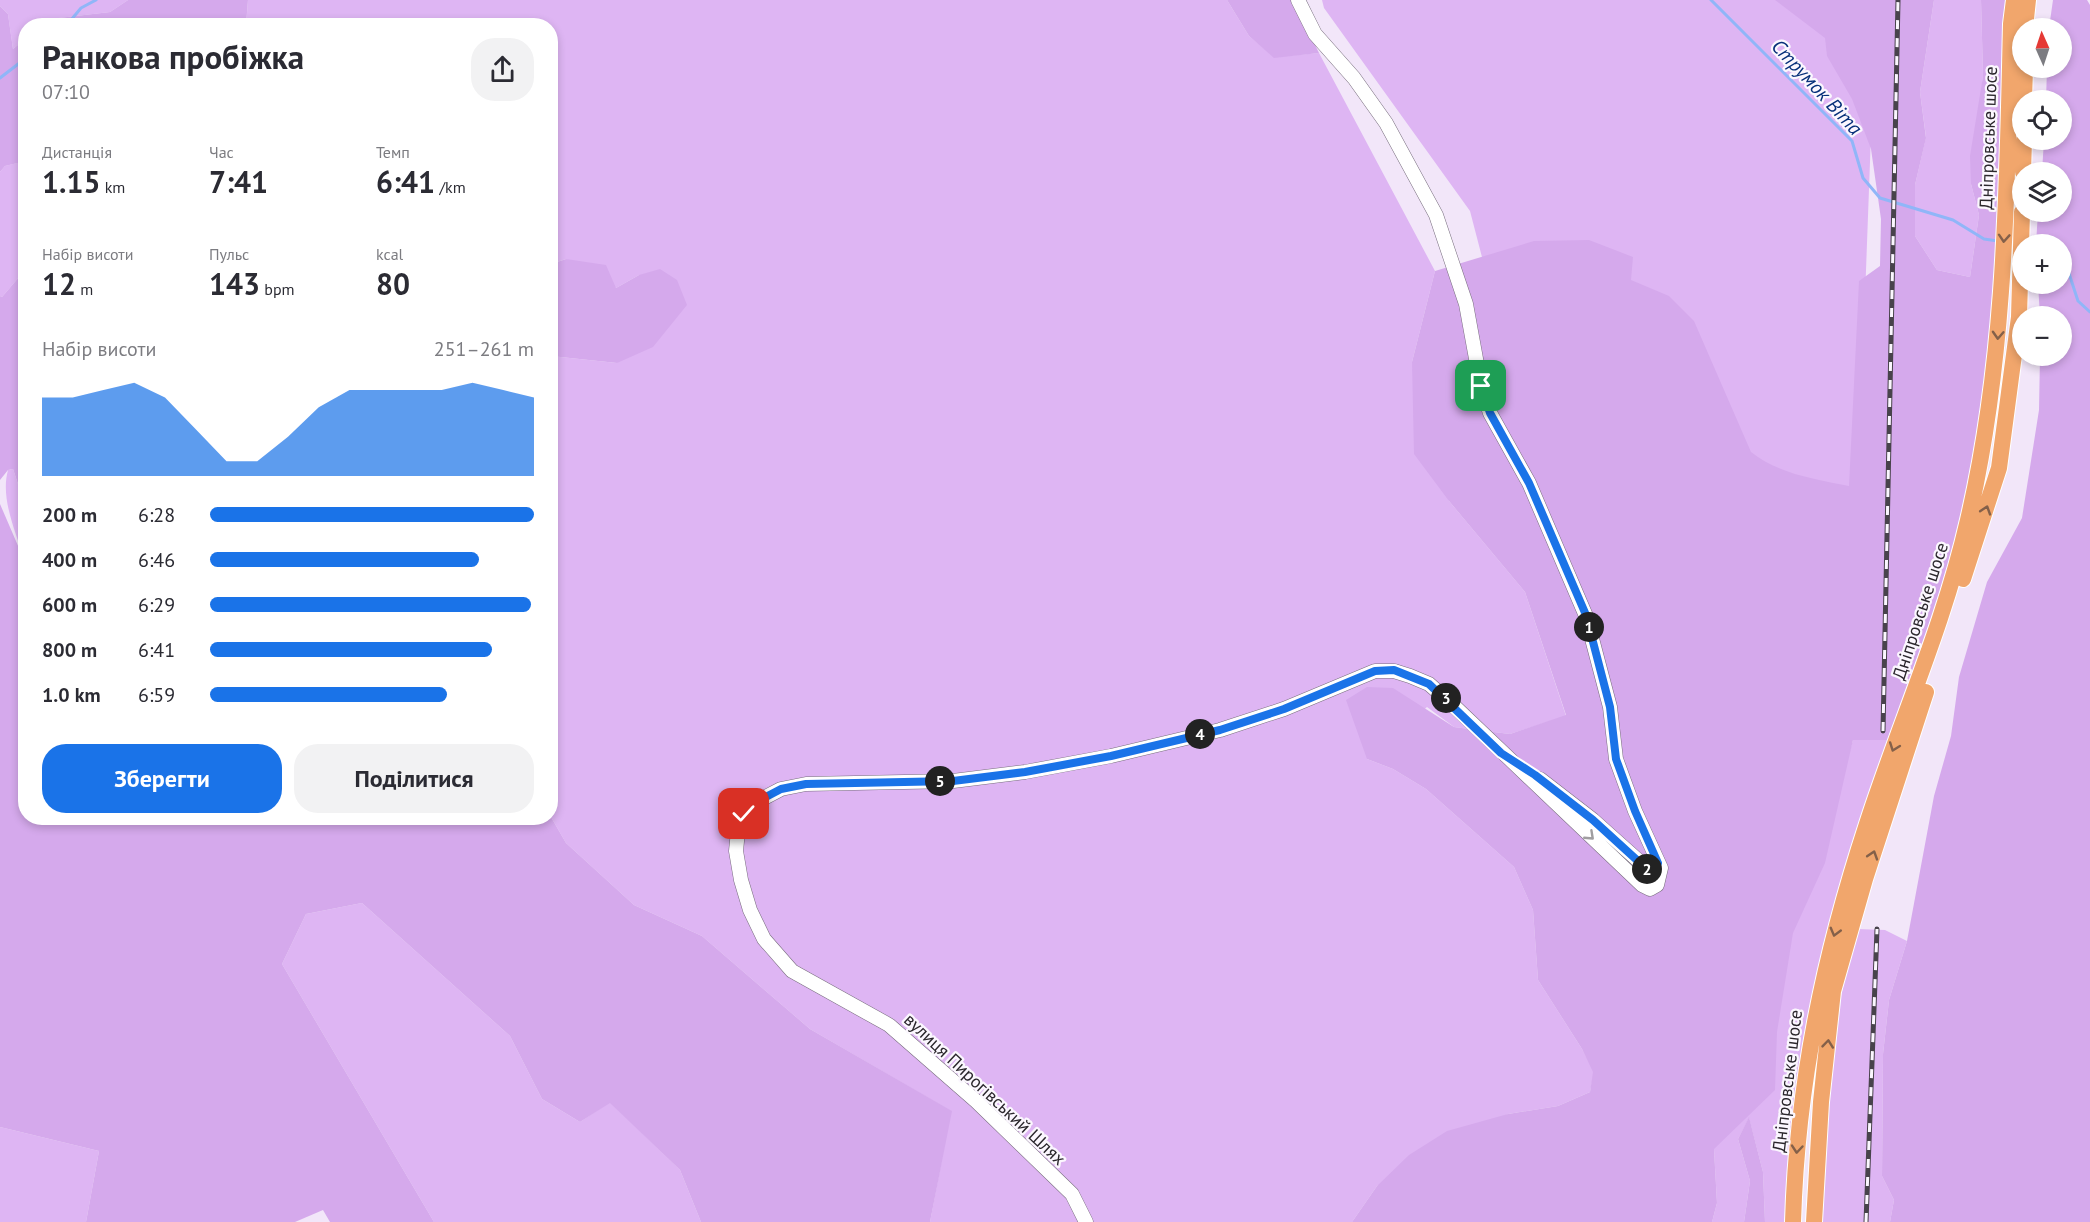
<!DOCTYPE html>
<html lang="uk">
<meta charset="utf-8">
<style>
:root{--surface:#fff;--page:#f2f2f3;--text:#2b2b33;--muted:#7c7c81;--accent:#1a73e8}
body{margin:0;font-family:"PT Sans",sans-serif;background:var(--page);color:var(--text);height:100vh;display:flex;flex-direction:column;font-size:22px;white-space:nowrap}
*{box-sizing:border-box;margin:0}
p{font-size:20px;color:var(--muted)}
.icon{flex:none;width:33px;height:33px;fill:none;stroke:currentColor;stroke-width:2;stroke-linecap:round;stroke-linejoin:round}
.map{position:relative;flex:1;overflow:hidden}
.drawer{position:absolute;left:18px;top:18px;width:540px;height:807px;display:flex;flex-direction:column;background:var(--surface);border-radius:24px;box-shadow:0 3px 9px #0003}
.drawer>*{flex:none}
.needle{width:39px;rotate:357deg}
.buttons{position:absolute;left:2012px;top:18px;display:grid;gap:12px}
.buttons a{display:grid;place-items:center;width:60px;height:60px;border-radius:50%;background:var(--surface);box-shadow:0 3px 9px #0003;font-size:30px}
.pin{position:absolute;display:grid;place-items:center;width:51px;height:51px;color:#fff;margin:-26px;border-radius:12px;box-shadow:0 3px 9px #0006}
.km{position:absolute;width:30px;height:30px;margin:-15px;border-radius:50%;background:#222;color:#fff;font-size:16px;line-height:30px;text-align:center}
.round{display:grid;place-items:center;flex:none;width:63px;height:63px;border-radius:24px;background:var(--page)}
.overview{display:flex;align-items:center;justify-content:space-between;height:102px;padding:0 24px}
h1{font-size:33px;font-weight:600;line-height:45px}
.metrics{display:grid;grid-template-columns:repeat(3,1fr);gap:9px;height:102px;padding:6px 24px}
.metrics div{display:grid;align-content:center}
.metrics b{font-size:30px;font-weight:600}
.metrics small{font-size:16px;font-weight:400}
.metrics p{font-size:16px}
.chart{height:168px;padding:12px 24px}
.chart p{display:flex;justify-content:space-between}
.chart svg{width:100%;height:108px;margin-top:6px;fill:var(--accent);opacity:.7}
.cta{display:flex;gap:12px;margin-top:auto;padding:12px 24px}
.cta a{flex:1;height:69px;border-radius:24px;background:var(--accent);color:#fff;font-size:24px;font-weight:600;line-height:69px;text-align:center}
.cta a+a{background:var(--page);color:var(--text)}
ul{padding:0 24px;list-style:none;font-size:20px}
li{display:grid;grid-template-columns:96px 72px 1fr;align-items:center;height:45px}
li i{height:15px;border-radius:8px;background:var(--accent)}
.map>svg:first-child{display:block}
</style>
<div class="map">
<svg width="2090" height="1222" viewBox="0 0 2090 1222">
<rect width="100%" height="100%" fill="#f2e6f9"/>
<path fill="#deb5f3" d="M0 0H128L110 12 50 19 42 25 26 26 25 39 13 49 8 14 0 6Z
M248 0H1227L1249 36 1274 57 1319 53 1435 271 1412 362 1449 501 1525 592 1566 716 1510 734 1454 727 1427 707 1367 759 1393 769 1426 789 1514 867 1533 910 1538 980 1582 1049 1594 1072 1590 1092 1558 1106 1508 1114 1377 1186 1352 1222H930L951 1111 810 1029 702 936 634 905 566 843 551 817V356L617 363 639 275 616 288 566 259 551 264 550 26H246Z
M1322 0H1876L1848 757 1853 740H1897L1817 1000 1792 1222H1765L1763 1172 1749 1118 1738 1139 1750 1181 1744 1222H1712L1717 1203 1714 1149 1470 211 1324 8Z
M1934 0H1981L1983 76 1971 184 1979 215 1970 277 1937 270 1915 236V185L1926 137 1920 92Z
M25 161V270L2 297 0 296V172L5 166Z
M13 469 20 490 25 493 23 516 25 520V562C16 532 0 499 8 470Z
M362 903 510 1036 542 1099 580 1122 610 1102 680 1170 701 1222H434L282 964 306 914Z
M1857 929 1885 930 1907 941 1889 1000 1883 1054 1882 1176 1894 1200 1890 1222H1821L1822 1163 1839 1004Z
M0 1127 99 1151 86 1222H0Z"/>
<path fill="#d5a9ec" d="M128 0H248L246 25H42L50 19 110 12Z
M1227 0H1293L1319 53 1274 58 1249 36Z
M1775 0H1934L1920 92 1926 138 1915 185V236L1937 270 1970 277 1979 215 1971 184 1970 156 1983 76 1981 0H2014L1985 438 1897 740H1853L1825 863 1793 933 1777 1032 1775 1090 1714 1149 1717 1203 1712 1222H1352L1377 1186 1409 1155 1447 1131 1508 1114 1558 1106 1590 1092 1593 1072 1582 1049 1538 980 1533 910 1514 867 1426 789 1393 769 1367 759 1346 700 1367 687 1393 688 1454 727 1510 734 1566 715 1525 592 1449 501 1414 454 1412 362 1435 271 1534 241 1589 240 1633 257 1631 280 1669 296 1694 321 1751 452C1779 474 1814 479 1849 486L1859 281 1880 266 1881 219 1871 149 1852 99 1827 56 1825 38Z
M2053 0H2087L2090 5V1222H1890L1894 1200 1882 1176 1883 1054 1889 1000 1907 941 1934 796 1951 736 1959 677 1987 582 2022 518 2039 410 2040 356H2061V316H2040L2038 284H2061V244H2036L2038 212H2061V172H2042L2044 140H2061V100H2046L2047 68H2061V28H2049Z
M0 6 8 14 13 49 25 39 26 161 5 166 0 172Z
M566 259 606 265 616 288 639 275 660 269 677 280 687 305 653 347 617 363 551 356V264Z
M25 270V493L20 490 13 469 8 470 0 480V296L2 297Z
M0 504 25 562 26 818 551 817 566 843 634 905 702 936 810 1029 952 1111 930 1222H701L680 1170 610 1103 580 1122 542 1099 510 1036 362 903 306 914 282 964 434 1222H330L323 1210 295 1222H86L99 1151 0 1127Z
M1749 1117 1763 1172 1765 1222H1744L1750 1181 1738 1139Z"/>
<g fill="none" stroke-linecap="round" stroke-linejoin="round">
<path stroke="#90b6f8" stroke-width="3" d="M1711 0 1852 141 1863 178 1880 198 1953 220 1984 239 1998 241
M66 26 81 8 96 0
M0 78 26 58
M2061 249 2078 301 2090 312"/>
<g stroke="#786e7e" stroke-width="15">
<path id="minor" d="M1540 779 1593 820 1650 871H1654L1658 863
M1086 1222 1072 1194 976 1101 889 1025 792 971 764 939 750 910 741 880 736 851 738 831 744 814 762 799 781 789 806 784 953 781 1025 772 1111 756 1220 730 1284 709 1375 671H1394L1410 676 1429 684 1453 705 1642 885 1650 889 1657 885 1661 868 1635 811 1616 759 1610 707 1586 616 1529 483 1490 413 1481 386 1466 304 1436 215 1386 123 1354 78 1315 34 1298 0"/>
</g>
<g stroke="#fff" stroke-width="18">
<path id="major" d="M2025 28 2028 0
M2024 100 2025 68
M2023 172 2024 140
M1963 579 1999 468 2019 317 2022 212
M1793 1222C1797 1084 1824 955 1867 824 1900 722 1944 625 1968 520 2006 358 2007 190 2011 24L2014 0
M1814 1222 1821 1102 1833 991 1865 879 1926 692"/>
</g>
<use href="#minor" stroke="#fff" stroke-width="14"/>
<use href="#major" stroke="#f1a66c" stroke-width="16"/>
<g stroke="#48434b" stroke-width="5">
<path id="rail" d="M1883 731 1898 0
M1866 1222 1877 929"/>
</g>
<use href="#rail" stroke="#fbf7fe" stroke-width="3" stroke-dasharray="9" stroke-linecap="butt"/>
</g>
<defs><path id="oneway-chevron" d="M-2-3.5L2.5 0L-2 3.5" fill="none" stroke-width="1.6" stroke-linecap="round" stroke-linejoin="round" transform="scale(1.5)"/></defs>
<g stroke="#846049">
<use href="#oneway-chevron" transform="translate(2004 238) rotate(94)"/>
<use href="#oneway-chevron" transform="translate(1998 335) rotate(93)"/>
<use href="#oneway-chevron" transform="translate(1986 510) rotate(-72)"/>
<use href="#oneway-chevron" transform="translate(1894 747) rotate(110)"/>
<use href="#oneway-chevron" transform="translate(1873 855) rotate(-72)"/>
<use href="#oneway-chevron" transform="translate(1835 932) rotate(105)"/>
<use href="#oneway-chevron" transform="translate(1828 1044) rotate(-84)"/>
<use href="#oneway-chevron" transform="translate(1797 1149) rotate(95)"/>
</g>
<use stroke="#a09ea0" href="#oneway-chevron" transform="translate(1590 836) rotate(43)"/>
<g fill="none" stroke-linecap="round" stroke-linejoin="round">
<g stroke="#fff" stroke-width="12">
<path id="route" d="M744 814 762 799 781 789 806 784 953 781 1025 772 1111 756 1220 730 1284 709 1375 671 1394 670 1429 684 1501 753 1535 775 1593 820 1650 872 1654 871 1658 863 1635 811 1616 759 1610 707 1586 615 1529 483 1490 413 1481 386"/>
</g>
<use href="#route" stroke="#1a73e8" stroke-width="8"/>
</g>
<g text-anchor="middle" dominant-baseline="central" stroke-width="4.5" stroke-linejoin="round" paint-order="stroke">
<g font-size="18" fill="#2b272d" stroke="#fbf7fe">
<text transform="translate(1988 138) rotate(-88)">Дніпровське шосе</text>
<text transform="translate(1920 611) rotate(-72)">Дніпровське шосе</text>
<text transform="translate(1787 1081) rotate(-83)">Дніпровське шосе</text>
<text transform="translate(985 1089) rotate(43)">вулиця Пирогівський Шлях</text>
</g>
<g font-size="20" font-style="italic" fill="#07307a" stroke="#fbf7fe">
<text transform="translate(1817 87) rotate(47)">Струмок Віта</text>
</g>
</g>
</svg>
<div class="buttons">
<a><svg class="needle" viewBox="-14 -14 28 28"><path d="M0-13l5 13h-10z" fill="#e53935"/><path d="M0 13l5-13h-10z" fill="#7c7c81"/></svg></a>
<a><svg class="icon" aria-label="locate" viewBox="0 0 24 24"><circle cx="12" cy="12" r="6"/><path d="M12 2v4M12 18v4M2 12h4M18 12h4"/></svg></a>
<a><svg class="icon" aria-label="layers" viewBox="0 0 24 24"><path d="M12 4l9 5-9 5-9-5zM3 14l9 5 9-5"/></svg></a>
<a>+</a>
<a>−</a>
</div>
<div class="pin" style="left:1481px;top:386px;background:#1e9e55"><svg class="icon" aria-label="arrive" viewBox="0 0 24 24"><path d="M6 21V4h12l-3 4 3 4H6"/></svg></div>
<div class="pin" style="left:744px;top:814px;background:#d93025"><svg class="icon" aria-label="check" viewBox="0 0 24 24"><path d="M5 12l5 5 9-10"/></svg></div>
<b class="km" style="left:1589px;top:627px">1</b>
<b class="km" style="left:1647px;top:869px">2</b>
<b class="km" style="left:1446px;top:698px">3</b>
<b class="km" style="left:1200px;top:734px">4</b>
<b class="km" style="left:940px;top:781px">5</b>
<section class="drawer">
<div class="overview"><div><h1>Ранкова пробіжка</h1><p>07:10</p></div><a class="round"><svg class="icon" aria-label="share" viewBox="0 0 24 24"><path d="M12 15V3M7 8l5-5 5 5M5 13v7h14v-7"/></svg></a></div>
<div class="metrics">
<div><p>Дистанція</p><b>1.15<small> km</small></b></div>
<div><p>Час</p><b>7:41</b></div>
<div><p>Темп</p><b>6:41<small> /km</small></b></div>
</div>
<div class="metrics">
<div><p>Набір висоти</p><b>12<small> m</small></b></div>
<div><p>Пульс</p><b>143<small> bpm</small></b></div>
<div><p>kcal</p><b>80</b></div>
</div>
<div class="chart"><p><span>Набір висоти</span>251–261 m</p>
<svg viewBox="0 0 160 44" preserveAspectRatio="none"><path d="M0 44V12L10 12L20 9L30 6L40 12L50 25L60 38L70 38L80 28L90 16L100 9L110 9L120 9L130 9L140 6L150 9L160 12V44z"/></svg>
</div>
<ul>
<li><b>200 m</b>6:28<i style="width:100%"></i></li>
<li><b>400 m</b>6:46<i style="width:83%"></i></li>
<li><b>600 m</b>6:29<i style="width:99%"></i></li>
<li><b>800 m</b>6:41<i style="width:87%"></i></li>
<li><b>1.0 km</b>6:59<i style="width:73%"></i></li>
</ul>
<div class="cta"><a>Зберегти</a><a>Поділитися</a></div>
</section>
</div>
